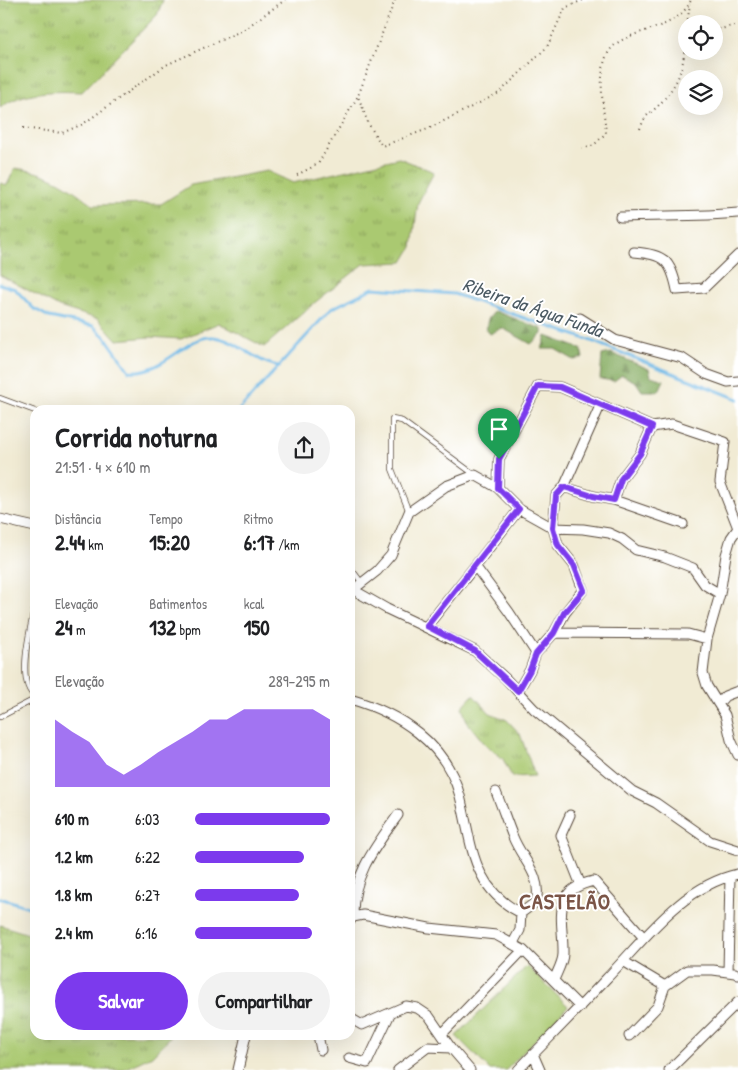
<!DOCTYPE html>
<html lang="pt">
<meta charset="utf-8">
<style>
:root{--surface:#fff;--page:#f2f2f2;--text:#202124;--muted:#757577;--accent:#7c3aed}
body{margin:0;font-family:"Patrick Hand",sans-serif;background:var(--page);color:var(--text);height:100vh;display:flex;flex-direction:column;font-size:19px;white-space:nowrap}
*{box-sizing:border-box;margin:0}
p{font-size:16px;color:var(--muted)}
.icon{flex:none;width:28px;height:28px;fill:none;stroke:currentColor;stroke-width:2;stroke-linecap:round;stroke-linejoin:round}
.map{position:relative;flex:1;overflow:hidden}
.sheet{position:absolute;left:30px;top:405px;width:325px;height:635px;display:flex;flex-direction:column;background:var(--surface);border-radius:15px;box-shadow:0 5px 20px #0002}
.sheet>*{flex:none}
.tools{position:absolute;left:678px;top:15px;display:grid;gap:10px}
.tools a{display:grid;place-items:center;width:45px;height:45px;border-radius:50%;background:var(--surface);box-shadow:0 5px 20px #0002;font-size:25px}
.pin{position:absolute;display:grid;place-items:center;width:42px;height:42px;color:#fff;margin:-51px -21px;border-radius:50% 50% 50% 0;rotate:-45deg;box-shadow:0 0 5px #0007}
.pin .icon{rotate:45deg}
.round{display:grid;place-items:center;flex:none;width:52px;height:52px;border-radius:26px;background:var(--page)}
.head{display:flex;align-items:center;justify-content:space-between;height:85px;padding:0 25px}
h1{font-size:28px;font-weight:700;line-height:38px}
.figures{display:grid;grid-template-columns:repeat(3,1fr);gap:8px;height:85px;padding:5px 25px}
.figures div{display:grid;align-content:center}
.figures b{font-size:21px;font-weight:700}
.figures small{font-size:14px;font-weight:400}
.figures p{font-size:14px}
.chart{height:140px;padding:10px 25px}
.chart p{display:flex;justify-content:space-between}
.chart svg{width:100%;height:90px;margin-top:5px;fill:var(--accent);opacity:.7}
.primary-button{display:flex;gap:10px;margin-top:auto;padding:10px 25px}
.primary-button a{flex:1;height:58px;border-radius:30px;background:var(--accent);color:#fff;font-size:20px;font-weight:700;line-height:58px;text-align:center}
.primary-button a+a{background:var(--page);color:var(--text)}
ul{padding:0 25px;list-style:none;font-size:16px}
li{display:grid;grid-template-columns:80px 60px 1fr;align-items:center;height:38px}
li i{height:12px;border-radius:6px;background:var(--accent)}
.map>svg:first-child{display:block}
</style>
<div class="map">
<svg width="738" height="1070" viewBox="0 0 738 1070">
<defs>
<pattern id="grass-tufts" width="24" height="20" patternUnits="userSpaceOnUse" patternTransform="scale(1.25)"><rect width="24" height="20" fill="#aac971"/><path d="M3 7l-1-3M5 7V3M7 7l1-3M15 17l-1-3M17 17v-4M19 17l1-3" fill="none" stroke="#8ca35c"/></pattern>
<pattern id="forest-firs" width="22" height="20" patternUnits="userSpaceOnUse" patternTransform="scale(1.25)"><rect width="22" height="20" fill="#87ad63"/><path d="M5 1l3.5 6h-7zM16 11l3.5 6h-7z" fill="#708d51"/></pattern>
</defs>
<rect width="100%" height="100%" fill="#fff"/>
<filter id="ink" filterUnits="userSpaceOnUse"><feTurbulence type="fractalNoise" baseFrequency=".02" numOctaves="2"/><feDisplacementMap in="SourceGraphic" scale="10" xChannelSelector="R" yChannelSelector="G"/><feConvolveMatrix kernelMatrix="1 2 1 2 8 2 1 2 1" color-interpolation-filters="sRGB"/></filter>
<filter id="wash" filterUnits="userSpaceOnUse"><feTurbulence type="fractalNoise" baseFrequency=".0096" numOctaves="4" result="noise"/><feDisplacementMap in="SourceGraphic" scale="20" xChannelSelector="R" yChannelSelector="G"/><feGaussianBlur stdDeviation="1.12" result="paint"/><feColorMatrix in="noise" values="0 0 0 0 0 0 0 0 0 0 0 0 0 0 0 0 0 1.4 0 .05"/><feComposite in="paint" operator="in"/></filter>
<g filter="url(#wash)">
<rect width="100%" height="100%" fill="#f1ebd4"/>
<path fill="url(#grass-tufts)" stroke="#727a48" d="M0 0H163L157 15 82 92C55 91 23 90 0 108Z
M399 158 434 172 418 203 412 247 403 262 364 264 313 304 264 347 219 323 181 339 150 337 117 340 98 319 59 307 0 275V183L7 185 15 168C50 173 66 184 93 205L161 204 191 185 267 171 293 183Z
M473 695 490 713 507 720 520 734 535 776 512 777 503 759 485 744 467 722 462 707Z
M0 925 35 936V1035H172L152 1056 122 1070H0Z"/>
<path fill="url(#forest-firs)" stroke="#616c40" d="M495 311 542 329V334L531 344 502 328 490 334 486 329 488 319Z
M546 336 581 349 583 358 574 360 555 349H542Z
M611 353 649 369 651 376 664 380 659 391H642L636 382 622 375 614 381 600 379 602 355Z"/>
<path fill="#aac971" stroke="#727a48" d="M527 966 568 1006 506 1070H490L456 1036Z"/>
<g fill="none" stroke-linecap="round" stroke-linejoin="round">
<path stroke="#6db7e5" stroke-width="3" d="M0 284 15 289 33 308 49 317 93 326 106 338 129 371C164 375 186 335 213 337 237 339 255 363 279 366
M239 410 331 309 373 288 454 294 589 340 738 399
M0 898 35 909"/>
</g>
</g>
<g filter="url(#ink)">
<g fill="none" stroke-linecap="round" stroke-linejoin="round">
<g stroke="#564739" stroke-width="6">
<path id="lane" d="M0 398 35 411
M409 512 392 469V419L402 421 475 475
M350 567 362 583
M35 605C31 625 15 684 35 696
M0 717 35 699"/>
</g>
<g stroke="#564739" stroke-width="11">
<path id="street" d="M620 217C659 215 698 217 738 213
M634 252C664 254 671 260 677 290L704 288 738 255
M580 318 615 340 682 358 706 374 728 382 738 381
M652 427 640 454 621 479 614 500 683 524
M564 487 600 406
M498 488 499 459 538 386 560 387 652 427 672 424 725 442 720 482 738 528
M0 519 35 527
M738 528 731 538 726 555 720 594 707 639 703 673 707 686 725 715 731 740 738 755
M475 566 519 509
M350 588 387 609 475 651 506 679 534 709 632 791 656 803 710 841 738 850
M354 589 377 571 391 555 409 512 446 486 475 475 498 488 519 509 553 528 583 529 609 533 622 539 636 550 665 557 693 568 705 585 720 594
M427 626 475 566 509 612 536 653 530 670 518 691
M554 633 688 634 707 639
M536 653 554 633 565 613 583 590 574 565 558 545 553 528 556 496 564 487 593 496 614 500
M350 699C399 713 446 743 460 796 472 843 471 888 521 913
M719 703 725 696 738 691
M496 792C502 807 507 822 513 837 522 860 543 875 536 902L521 913 520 930 513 943
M570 815 561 835 580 883
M353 917C352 876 375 847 398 815
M350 921 353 917 363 915 429 928 496 935 523 950 442 1034
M523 950 580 1007
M623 961 665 986 687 970H713L735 973 738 975
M728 972 730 876
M554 980C557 972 563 962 563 954 564 922 549 890 594 881L644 938
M350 1018 362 1025 406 1006 417 1008 429 1016 451 1048 470 1070
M318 1035 321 1050
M629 1036 658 1006 665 986
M533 1054 540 1070
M349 1058 367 1063 390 1014
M238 1070 246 1035
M398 1070 428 1047 451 1048
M518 1070C547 1040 577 1010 606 979 644 940 682 886 738 874
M669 1070 738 1002"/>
</g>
<path stroke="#564739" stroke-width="2" stroke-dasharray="1 4" stroke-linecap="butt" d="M395 0 358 96 368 123 382 146 428 129 499 93 547 47 565 8 583 0
M687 24 690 4
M714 31 738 24
M23 128 62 133 83 124 166 65 243 30 285 0
M640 129C646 113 648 116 659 105 681 81 684 66 686 34
M582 149 594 145 606 133C604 109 598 83 605 60 616 24 674 38 691 0
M297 175 318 164 358 96"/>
<use href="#lane" stroke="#fff" stroke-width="4.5"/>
<use href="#street" stroke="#fff" stroke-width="9"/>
</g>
</g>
<g fill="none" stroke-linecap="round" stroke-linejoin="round" filter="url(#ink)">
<g stroke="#fff" stroke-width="10">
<path id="route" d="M538 386 560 387 652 427 640 454 621 479 614 500 593 496 564 487 556 496 553 528 558 545 574 565 584 590 564 613 554 633 536 654 530 670 518 691 475 651 427 626 519 509 498 488 499 459Z"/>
</g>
<use href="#route" stroke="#7c3aed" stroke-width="6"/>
</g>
<g text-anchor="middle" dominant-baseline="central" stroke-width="4" stroke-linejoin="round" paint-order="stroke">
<g font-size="19" font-style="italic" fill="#4c5b64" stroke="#fff">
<text transform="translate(533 307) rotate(19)">Ribeira da Água Funda</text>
</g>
<g font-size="22" font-weight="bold" letter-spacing="1" fill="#7b5547" stroke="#fff">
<text x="565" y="901">CASTELÃO</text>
</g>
</g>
</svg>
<div class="tools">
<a><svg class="icon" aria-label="locate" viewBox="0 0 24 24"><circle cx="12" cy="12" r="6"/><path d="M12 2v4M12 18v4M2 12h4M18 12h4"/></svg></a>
<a><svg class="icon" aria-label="layers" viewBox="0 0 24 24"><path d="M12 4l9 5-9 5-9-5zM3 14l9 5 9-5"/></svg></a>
</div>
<div class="pin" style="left:499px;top:459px;background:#1e9e55"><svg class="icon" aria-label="arrive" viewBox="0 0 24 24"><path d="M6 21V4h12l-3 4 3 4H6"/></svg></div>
<section class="sheet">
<div class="head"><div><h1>Corrida noturna</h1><p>21:51 · 4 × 610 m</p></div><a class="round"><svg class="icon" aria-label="share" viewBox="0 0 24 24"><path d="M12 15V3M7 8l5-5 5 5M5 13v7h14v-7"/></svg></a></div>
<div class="figures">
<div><p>Distância</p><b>2.44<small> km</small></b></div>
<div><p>Tempo</p><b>15:20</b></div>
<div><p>Ritmo</p><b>6:17<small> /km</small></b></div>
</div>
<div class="figures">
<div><p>Elevação</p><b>24<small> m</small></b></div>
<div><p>Batimentos</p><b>132<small> bpm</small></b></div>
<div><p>kcal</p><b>150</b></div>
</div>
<div class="chart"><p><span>Elevação</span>289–295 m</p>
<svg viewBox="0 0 160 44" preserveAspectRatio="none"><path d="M0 44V11L10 17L20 22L30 33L40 38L50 33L60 27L70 22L80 17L90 11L100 11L110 6L120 6L130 6L140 6L150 6L160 11V44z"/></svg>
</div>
<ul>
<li><b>610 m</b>6:03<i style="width:100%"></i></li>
<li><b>1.2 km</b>6:22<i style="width:81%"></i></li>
<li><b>1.8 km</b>6:27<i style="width:77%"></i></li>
<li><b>2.4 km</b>6:16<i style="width:87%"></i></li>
</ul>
<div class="primary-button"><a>Salvar</a><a>Compartilhar</a></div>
</section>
</div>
